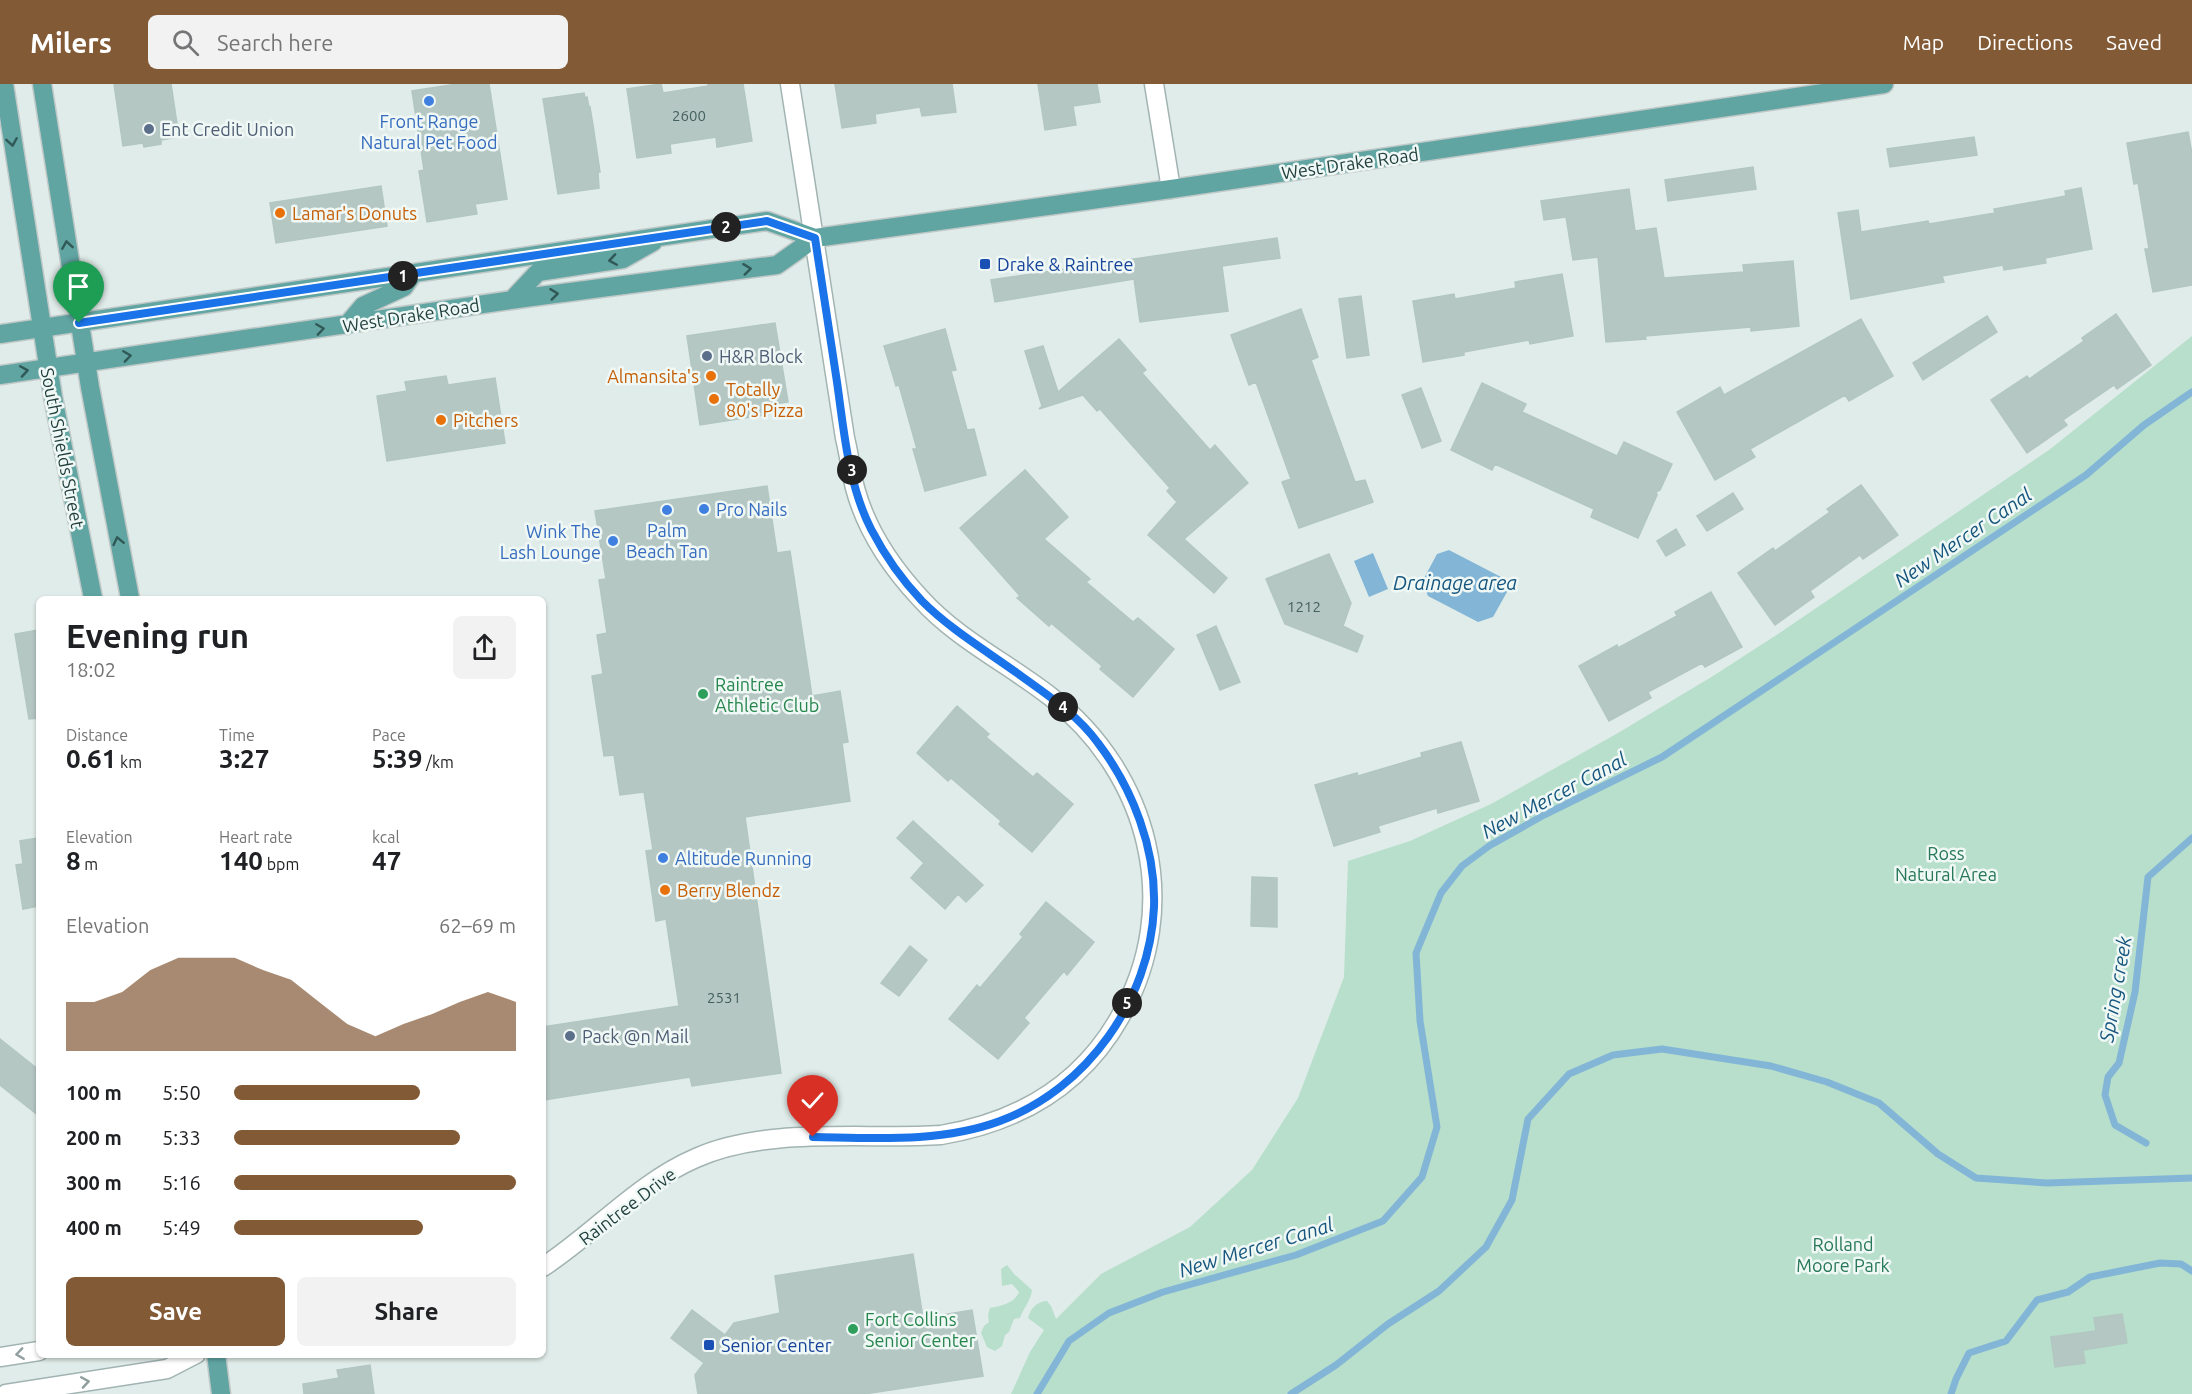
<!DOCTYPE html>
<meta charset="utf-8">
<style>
:root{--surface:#fff;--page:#f2f2f2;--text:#202124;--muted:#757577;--accent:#835a36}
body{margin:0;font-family:Ubuntu,sans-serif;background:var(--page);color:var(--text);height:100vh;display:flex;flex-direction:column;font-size:22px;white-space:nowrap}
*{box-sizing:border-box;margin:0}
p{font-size:20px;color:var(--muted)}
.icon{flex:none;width:33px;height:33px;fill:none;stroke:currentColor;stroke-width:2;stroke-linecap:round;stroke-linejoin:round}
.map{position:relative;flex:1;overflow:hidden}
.details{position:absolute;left:36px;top:512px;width:510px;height:762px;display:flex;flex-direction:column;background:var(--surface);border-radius:9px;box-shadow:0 2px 4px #0004}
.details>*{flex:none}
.pin{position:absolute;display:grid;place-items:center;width:51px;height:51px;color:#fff;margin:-62px -26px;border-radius:50% 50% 50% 0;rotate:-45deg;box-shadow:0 0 6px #0007}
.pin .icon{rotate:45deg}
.km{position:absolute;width:30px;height:30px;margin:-15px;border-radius:50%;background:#222;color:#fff;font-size:16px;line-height:30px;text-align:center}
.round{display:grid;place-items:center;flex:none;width:63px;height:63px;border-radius:9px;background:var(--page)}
.summary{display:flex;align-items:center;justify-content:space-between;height:102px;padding:0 30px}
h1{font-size:33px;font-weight:700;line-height:45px}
.metrics{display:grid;grid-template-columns:repeat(3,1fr);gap:9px;height:102px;padding:6px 30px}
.metrics div{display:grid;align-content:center}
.metrics b{font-size:26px;font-weight:700}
.metrics small{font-size:16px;font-weight:400}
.metrics p{font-size:16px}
.chart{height:168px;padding:12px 30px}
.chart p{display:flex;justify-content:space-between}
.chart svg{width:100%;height:108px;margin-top:6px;fill:var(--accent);opacity:.7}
.cta{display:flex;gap:12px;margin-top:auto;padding:12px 30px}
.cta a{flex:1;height:69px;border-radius:9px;background:var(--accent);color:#fff;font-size:24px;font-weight:700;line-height:69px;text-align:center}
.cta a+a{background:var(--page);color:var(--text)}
ul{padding:0 30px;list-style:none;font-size:20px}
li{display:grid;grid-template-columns:96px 72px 1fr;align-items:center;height:45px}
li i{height:15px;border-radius:8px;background:var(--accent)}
header{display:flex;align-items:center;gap:36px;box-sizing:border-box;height:84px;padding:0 30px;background:var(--accent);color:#fff}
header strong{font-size:28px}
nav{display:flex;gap:33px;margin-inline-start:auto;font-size:21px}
.search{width:420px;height:54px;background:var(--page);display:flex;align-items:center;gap:15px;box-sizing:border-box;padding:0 21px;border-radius:9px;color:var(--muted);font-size:22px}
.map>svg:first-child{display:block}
</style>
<header>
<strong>Milers</strong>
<div class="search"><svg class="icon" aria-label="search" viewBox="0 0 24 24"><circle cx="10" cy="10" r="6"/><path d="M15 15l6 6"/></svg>Search here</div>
<nav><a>Map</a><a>Directions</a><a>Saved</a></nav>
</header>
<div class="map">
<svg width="2192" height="1310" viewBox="0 0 2192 1310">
<rect width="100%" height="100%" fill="#e0ece9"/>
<path fill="#b7dfcb" d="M2192 252V1310H1011L1030 1268 1044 1246 1028 1234C1031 1224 1036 1218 1047 1217L1051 1222 1056 1235 1101 1190 1190 1143 1252 1086 1298 1014 1344 893 1348 777 1410 757 1491 720 1618 649 1713 592 1778 550 2049 366Z
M1007 1181 1014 1190 1032 1206C1031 1216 1023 1225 1020 1234L1014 1235 1009 1248 1005 1251 1002 1262 995 1267 987 1263 981 1249 984 1242 989 1238 988 1231 990 1224C1001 1222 1014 1220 1019 1208L1012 1200 1002 1202 1001 1185Z"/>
<path fill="#83b6d6" d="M1449 466 1503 494 1507 508 1493 533 1478 538 1428 512 1422 498 1437 470Z
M1373 469 1388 505 1369 513 1354 477Z"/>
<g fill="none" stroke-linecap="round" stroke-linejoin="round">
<path stroke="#83b6d6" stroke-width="7" d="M2146 1059 2115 1041 2105 1011 2108 993 2119 979 2135 908 2148 793 2192 754
M1037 1310 1069 1257 1109 1229 1163 1208 1296 1171 1383 1137 1422 1093 1437 1043 1420 937 1416 869 1441 809 1462 782 1489 762 1544 731 1662 673 2086 391 2144 341 2192 308
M1291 1310 1336 1281 1388 1240 1439 1207 1486 1163 1512 1116 1528 1035 1569 990 1613 971 1662 965 1771 982 1827 998 1879 1019 1938 1070 1976 1094 2047 1099 2192 1094
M1951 1310 1956 1295 1969 1269 2006 1257 2037 1216 2068 1208 2090 1193 2160 1179 2181 1180 2192 1187"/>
</g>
<path fill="#b5c7c3" stroke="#b2c6c2" stroke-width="1.5" d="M114 0H171L179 53 161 56V60L144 63 143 59 123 62Z
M457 0H489L507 115 475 120 477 130 427 138 419 87 424 86 412 7Z
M661 0 663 9 708 2V0H743L752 57 717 63 716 53 670 60 671 69 637 74 627 5Z
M835 0H952L956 28 922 32 920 23 875 30 876 39 842 44Z
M1038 0H1097L1100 18 1073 22 1076 41 1045 46Z
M584 9 585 14 587 13 589 24 590 23 593 41 600 88H598L599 104 558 110 543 15Z
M2188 48 2192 70V201L2153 208 2145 165H2149L2138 99 2134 100 2127 59Z
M1974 53 1977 71 1890 83 1887 65Z
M1753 83 1756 105 1668 117 1665 96Z
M381 102 387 142 276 159 270 119Z
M2081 104 2092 165 2045 174 2046 179 2004 186 2003 181 1942 192 1944 198 1851 215 1838 129 1858 126 1861 148 1928 137 1929 140 1995 129 1994 125 2066 112 2065 107Z
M1629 105 1635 147 1656 144 1664 194 1744 188 1743 181 1793 177 1799 242 1751 247V243L1645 252 1646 255 1606 258 1598 173 1573 176 1566 133 1544 136 1541 117Z
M1277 154 1280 174 1222 182 1228 227 1140 238 1134 195 995 218 991 196Z
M1562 190 1573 252 1530 260 1529 256 1464 268V271L1423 278 1413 217 1454 210 1455 215 1516 204 1515 198Z
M1361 212 1369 271 1347 274 1339 215Z
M1301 225 1318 273 1311 276 1355 398 1365 396 1373 418 1299 444 1282 398 1291 395 1256 298 1249 301 1231 251Z
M2116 230 2151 281 2117 305 2114 301 2063 336 2067 341 2027 369 1991 316 2027 292 2029 295 2084 257 2082 254Z
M1987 232 1997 248 1923 296 1913 279Z
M1861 235 1893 292 1849 317 1845 311 1750 365 1755 373 1715 396 1677 328 1720 303 1724 311Z
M775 239 788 318 769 321 770 330 700 341 687 252Z
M945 245 956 286 951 287 967 346 974 345 986 391 925 407 913 365H917L899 301 896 302 884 262Z
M1119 255 1146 286 1142 289 1210 366 1215 361 1248 399 1184 455 1227 494 1214 509 1148 451 1177 418 1167 407 1170 404 1100 325 1097 327 1083 311 1039 325 1042 322 1025 267 1043 262 1058 308Z
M446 292 448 301 495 294 505 359 387 377 377 312 407 307 405 298Z
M1482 299 1526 320 1522 328 1617 372 1624 358 1672 380 1660 406 1656 408 1657 411 1638 454 1591 433 1594 425 1495 380 1492 386 1451 366Z
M1421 304 1441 357 1422 364 1402 311Z
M1025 386 1068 433 1044 455 1090 495 1086 498 1133 538 1138 534 1174 565 1133 613 1100 585 1102 582 1051 539 1049 542 1017 514 1020 512 960 444Z
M1861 401 1898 451 1863 475 1860 471 1810 507 1814 513 1775 541 1738 489 1773 464 1775 467 1830 428 1827 425Z
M767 402 777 469 790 467 812 612 840 607 848 658 842 659 850 717 745 733 781 989 692 1002 690 993 543 1016V943L679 922 666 835 656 837 646 767 653 766 644 708 620 711 614 671 604 672 592 592 603 590 597 551 607 549 599 496 606 495 595 427Z
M1733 409 1743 425 1707 447 1697 432Z
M1676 445 1685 461 1666 472 1657 457Z
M1329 470 1351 519 1343 542 1363 552 1357 568 1285 540 1266 495Z
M1711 508 1742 563 1705 583 1702 579 1648 608 1651 614 1609 637 1579 582 1617 561 1618 564 1677 532 1675 528Z
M1216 542 1240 598 1220 606 1197 551Z
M39 546V634L29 635 15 550Z
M957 622 989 650 986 653 1033 693 1037 689 1073 720 1032 768 999 740 1001 737 951 694 948 697 917 669Z
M1461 658 1479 717 1438 729 1437 724 1378 742 1380 748 1334 762 1315 701 1357 689 1358 692 1422 673 1421 669Z
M913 737 983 801 966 818 958 810 945 825 911 794 924 779 897 754Z
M39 754V822L23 825 16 781 23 780 20 757Z
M1252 793 1277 794V843L1251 842Z
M1046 818 1094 858 1067 891 1064 887 1024 934 1029 939 998 975 949 935 977 901 980 904 1023 853 1020 850Z
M910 862 927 876 899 912 881 899Z
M0 955 39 986V1032L0 1001Z
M913 1170 923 1234 972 1226 983 1292 864 1310H698L695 1291 704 1279 671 1254 692 1226 725 1251 734 1239 780 1229 775 1192Z
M2122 1230 2127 1259 2083 1266 2085 1279 2055 1283 2051 1253 2096 1247 2094 1234Z
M370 1281 374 1310H304L303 1300 339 1294 337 1286Z"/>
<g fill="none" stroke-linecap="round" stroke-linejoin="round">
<g stroke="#a2b4b2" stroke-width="21">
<path id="minor" d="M1154 0 1171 105"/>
</g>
<g stroke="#a2b4b2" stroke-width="21">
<path id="tertiary" d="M543 1183C595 1149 638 1099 696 1074 767 1042 864 1056 941 1051 1019 1038 1081 1002 1120 933 1184 822 1149 689 1051 613 1009 580 957 555 921 515 892 484 866 445 855 404 851 388 849 370 845 354L790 0
M0 1273 39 1267
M6 1310 167 1285 196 1270"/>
</g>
<g stroke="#c0c9c8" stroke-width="21">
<path id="primary" d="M4 0 53 313 93 514
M42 0 90 303 130 514
M512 216 538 188 623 175 653 158
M347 241 363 222 404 203 413 190
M0 250 767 137 815 154
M0 291 532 213 777 181 815 154 1171 105 1884 0
M216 1270 221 1310"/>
</g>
<use href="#minor" stroke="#fff" stroke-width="18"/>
<use href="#tertiary" stroke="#fff" stroke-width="18"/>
<use href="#primary" stroke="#61a5a3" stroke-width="18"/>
</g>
<defs><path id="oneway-chevron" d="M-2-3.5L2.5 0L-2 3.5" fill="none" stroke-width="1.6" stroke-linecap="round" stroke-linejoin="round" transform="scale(1.5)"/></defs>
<g stroke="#305856">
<use href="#oneway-chevron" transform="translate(12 58) rotate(81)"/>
<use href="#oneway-chevron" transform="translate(67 161) rotate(-99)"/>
<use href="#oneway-chevron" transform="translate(613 176) rotate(171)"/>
<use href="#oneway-chevron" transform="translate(747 185) rotate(-7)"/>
<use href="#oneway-chevron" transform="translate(554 210) rotate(-7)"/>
<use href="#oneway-chevron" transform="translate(320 245) rotate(-8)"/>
<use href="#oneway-chevron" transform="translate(127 272) rotate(-8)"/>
<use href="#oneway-chevron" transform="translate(24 287) rotate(-9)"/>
<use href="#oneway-chevron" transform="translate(118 457) rotate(-102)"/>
</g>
<g stroke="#8f9e9e">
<use href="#oneway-chevron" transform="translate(20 1270) rotate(172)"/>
<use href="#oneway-chevron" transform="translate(85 1298) rotate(-9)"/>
</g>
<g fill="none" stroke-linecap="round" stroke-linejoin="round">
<g stroke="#fff" stroke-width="12">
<path id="route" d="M79 239 767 137 815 154C822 202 830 250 837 298 844 347 848 400 871 445 884 470 902 496 922 517 950 545 985 566 1017 589 1046 610 1077 630 1098 659 1133 705 1156 765 1154 823 1150 916 1087 1005 1000 1037 941 1059 874 1054 813 1053"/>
</g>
<use href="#route" stroke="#1a73e8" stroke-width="8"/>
</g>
<g fill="#3f7fe0" stroke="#f0f8f6" stroke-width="2">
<circle cx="429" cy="17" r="6"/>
<circle cx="704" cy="425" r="6"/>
<circle cx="667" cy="426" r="6"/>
<circle cx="613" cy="457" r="6"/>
<circle cx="663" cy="774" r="6"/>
</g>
<g fill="#5c6f8a" stroke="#f0f8f6" stroke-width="2">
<circle cx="149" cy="45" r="6"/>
<circle cx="707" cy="272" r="6"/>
<circle cx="570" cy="952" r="6"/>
</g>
<g fill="#e8710a" stroke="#f0f8f6" stroke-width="2">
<circle cx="280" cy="129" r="6"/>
<circle cx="711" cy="292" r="6"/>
<circle cx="714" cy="315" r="6"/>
<circle cx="441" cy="336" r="6"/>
<circle cx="665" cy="806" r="6"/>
</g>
<g fill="#1a4fb4" stroke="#f0f8f6" stroke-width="2">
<rect x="979" y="174" width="12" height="12" rx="3"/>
<rect x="703" y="1255" width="12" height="12" rx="3"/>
</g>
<g fill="#2e9e5b" stroke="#f0f8f6" stroke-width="2">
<circle cx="703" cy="610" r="6"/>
<circle cx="853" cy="1245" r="6"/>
</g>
<g text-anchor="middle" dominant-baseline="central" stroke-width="5" stroke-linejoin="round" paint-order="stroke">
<g font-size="15" fill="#44605e">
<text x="689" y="31">2600</text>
<text x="1304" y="522">1212</text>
<text x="724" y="913">2531</text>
</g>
<g font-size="18" fill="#366cbe" stroke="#f0f8f6">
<text x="429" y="37">Front Range<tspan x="429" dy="21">Natural Pet Food</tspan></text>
<text x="716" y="425" text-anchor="start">Pro Nails</text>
<text x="667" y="446">Palm<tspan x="667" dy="21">Beach Tan</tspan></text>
<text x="601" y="447" text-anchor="end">Wink The<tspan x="601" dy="21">Lash Lounge</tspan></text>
<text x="675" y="774" text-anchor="start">Altitude Running</text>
</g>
<g font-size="18" fill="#4e5e75" stroke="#f0f8f6" text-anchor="start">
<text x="161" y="45">Ent Credit Union</text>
<text x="719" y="272">H&amp;R Block</text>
<text x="582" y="952">Pack @n Mail</text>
</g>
<g font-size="18" fill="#1f3e3c" stroke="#f0f8f6">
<text transform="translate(1350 79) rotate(-8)">West Drake Road</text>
<text transform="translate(411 231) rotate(-9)">West Drake Road</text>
<text transform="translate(63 364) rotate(79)">South Shields Street</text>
<text transform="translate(627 1122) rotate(-37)">Raintree Drive</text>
</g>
<g font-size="18" fill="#c56008" stroke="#f0f8f6" text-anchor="start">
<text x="292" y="129">Lamar's Donuts</text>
<text x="699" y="292" text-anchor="end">Almansita's</text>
<text x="726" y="305">Totally<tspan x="726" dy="21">80's Pizza</tspan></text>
<text x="453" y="336">Pitchers</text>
<text x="677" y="806">Berry Blendz</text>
</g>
<g font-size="18" fill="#164399" stroke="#f0f8f6" text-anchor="start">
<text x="997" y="180">Drake &amp; Raintree</text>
<text x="721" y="1261">Senior Center</text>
</g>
<g font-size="18" fill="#27864d" stroke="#f0f8f6" text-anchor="start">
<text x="715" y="600">Raintree<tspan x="715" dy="21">Athletic Club</tspan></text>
<text x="865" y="1235">Fort Collins<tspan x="865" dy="21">Senior Center</tspan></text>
</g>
<g font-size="18" fill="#267858" stroke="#f0f8f6">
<text x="1946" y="769">Ross<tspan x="1946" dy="21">Natural Area</tspan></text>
<text x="1843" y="1160">Rolland<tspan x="1843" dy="21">Moore Park</tspan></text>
</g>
<g font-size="20" font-style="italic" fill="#15557e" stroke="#f0f8f6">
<text transform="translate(1963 453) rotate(-34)">New Mercer Canal</text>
<text x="1455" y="498">Drainage area</text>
<text transform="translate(1554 711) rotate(-28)">New Mercer Canal</text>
<text transform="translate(2115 905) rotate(-80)">Spring creek</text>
<text transform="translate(1256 1163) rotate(-17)">New Mercer Canal</text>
</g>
</g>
</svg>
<div class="pin" style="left:79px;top:239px;background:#1e9e55"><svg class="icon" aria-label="arrive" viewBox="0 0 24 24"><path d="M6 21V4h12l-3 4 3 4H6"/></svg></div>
<div class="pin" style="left:813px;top:1053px;background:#d93025"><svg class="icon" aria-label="check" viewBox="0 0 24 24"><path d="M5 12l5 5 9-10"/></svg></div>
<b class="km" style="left:403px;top:192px">1</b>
<b class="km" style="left:726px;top:143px">2</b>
<b class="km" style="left:852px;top:386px">3</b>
<b class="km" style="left:1063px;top:623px">4</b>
<b class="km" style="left:1127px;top:919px">5</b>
<section class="details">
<div class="summary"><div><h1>Evening run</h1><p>18:02</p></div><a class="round"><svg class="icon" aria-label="share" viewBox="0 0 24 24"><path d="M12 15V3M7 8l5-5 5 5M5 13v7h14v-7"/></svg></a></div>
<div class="metrics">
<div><p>Distance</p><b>0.61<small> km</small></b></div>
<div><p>Time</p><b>3:27</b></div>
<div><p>Pace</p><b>5:39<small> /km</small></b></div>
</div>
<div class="metrics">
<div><p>Elevation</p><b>8<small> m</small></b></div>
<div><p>Heart rate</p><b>140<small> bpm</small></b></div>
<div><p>kcal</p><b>47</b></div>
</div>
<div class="chart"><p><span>Elevation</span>62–69 m</p>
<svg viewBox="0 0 160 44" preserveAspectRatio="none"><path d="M0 44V24L10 24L20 20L30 11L40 6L50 6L60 6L70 11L80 15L90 24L100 33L110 38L120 33L130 29L140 24L150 20L160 24V44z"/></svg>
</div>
<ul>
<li><b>100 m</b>5:50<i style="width:66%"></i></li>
<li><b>200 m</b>5:33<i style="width:80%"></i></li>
<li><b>300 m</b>5:16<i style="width:100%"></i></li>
<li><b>400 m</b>5:49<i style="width:67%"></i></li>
</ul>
<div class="cta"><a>Save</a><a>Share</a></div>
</section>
</div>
